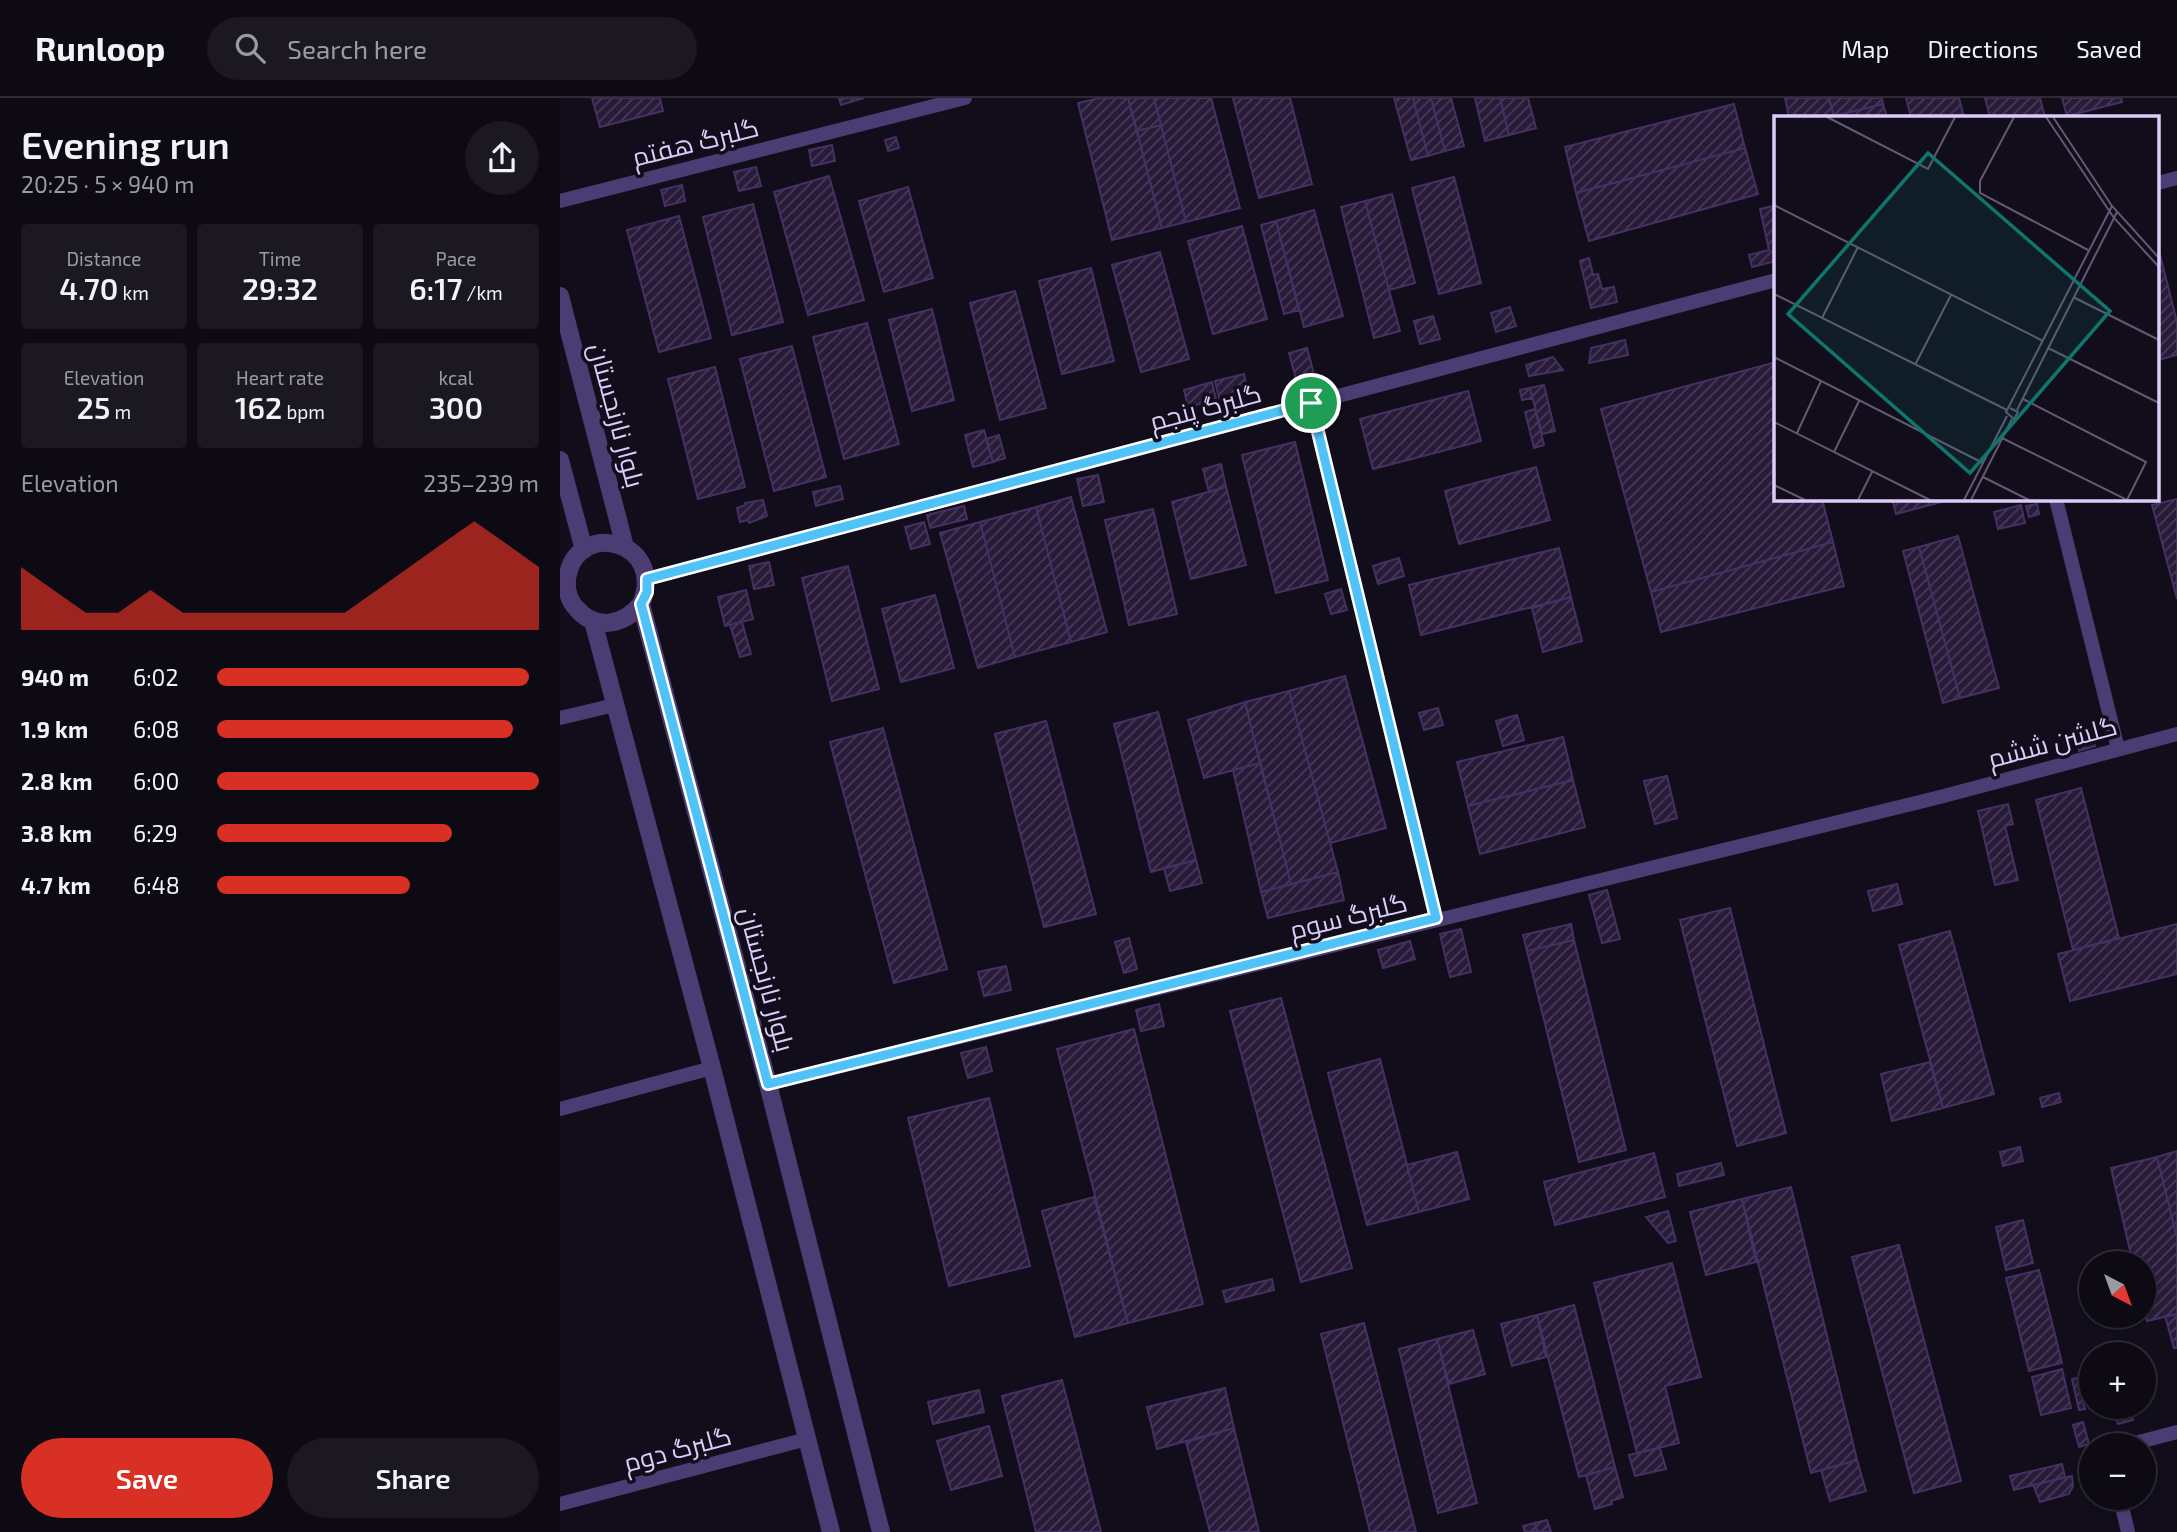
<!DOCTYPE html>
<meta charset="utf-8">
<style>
:root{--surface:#0e0a14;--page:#1c1822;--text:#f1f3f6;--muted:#9b9aa0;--line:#2e2b34;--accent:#d93025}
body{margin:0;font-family:"Exo 2",Cairo,sans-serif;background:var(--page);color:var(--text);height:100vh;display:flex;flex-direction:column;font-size:26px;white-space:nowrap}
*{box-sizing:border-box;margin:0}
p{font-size:23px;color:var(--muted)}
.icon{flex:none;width:38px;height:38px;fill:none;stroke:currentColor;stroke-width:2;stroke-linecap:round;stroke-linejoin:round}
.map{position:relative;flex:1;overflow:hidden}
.side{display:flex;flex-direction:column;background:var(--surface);width:560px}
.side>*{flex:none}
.needle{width:46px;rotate:139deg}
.fabs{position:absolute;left:1519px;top:1153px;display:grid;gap:14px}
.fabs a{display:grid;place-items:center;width:77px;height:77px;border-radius:50%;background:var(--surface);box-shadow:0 2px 5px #0004,0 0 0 2px var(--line);font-size:35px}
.pin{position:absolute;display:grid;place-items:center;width:60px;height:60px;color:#fff;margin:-30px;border:4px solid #fff;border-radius:50%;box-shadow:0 2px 7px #0007}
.round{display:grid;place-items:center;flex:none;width:74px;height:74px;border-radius:37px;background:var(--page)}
.head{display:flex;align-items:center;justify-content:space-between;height:119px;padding:0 21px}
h1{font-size:38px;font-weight:600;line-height:52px}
.metrics{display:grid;grid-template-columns:repeat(3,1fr);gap:10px;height:119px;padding:7px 21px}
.metrics div{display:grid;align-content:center;border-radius:7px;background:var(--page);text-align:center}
.metrics b{font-size:30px;font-weight:600}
.metrics small{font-size:19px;font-weight:400}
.metrics p{font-size:19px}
.chart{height:196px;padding:14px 21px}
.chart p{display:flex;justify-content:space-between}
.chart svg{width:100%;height:126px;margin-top:7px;fill:var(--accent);opacity:.7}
.cta{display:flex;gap:14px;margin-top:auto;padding:14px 21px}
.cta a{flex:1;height:80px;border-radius:42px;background:var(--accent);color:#fff;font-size:28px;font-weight:600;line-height:80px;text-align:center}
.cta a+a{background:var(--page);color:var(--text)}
ul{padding:0 21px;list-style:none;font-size:23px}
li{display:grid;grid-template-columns:112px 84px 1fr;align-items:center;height:52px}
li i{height:18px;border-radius:9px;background:var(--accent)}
header{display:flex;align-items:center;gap:42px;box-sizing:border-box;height:98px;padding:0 35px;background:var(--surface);border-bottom:2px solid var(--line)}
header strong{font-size:33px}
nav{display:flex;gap:38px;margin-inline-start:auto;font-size:24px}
.search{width:490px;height:63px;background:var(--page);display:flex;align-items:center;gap:18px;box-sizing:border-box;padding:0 24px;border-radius:38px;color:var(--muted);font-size:26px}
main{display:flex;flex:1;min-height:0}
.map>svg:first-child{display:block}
</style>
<header>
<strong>Runloop</strong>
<div class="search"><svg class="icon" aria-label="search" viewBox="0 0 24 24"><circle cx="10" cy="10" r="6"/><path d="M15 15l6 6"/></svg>Search here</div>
<nav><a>Map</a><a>Directions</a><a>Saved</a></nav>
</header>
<main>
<section class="side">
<div class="head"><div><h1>Evening run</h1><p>20:25 · 5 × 940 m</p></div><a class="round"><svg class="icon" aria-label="share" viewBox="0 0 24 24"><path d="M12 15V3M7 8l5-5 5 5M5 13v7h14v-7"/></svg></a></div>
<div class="metrics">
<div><p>Distance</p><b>4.70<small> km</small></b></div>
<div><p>Time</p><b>29:32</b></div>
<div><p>Pace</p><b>6:17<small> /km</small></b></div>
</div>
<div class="metrics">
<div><p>Elevation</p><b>25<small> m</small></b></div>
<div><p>Heart rate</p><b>162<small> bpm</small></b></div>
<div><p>kcal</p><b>300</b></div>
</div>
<div class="chart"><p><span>Elevation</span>235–239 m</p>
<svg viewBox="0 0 160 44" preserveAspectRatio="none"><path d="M0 44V22L10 30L20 38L30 38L40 30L50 38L60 38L70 38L80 38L90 38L100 38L110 30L120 22L130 14L140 6L150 14L160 22V44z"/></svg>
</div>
<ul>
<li><b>940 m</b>6:02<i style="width:97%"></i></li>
<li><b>1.9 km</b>6:08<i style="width:92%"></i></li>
<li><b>2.8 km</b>6:00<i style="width:100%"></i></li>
<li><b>3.8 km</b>6:29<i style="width:73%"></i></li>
<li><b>4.7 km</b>6:48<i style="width:60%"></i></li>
</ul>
<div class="cta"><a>Save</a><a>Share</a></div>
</section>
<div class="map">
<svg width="1617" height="1434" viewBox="0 0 1617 1434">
<defs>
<pattern id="building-hatch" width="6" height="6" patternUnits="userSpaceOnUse" patternTransform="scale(1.75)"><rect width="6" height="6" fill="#281b39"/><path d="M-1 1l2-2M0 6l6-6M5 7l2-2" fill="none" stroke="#473b56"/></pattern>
</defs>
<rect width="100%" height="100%" fill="#120d1b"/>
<path fill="url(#building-hatch)" stroke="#453063" stroke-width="2" d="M32 0H100L103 13 40 29Z
M279 0H304L281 7Z
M540 0H568L602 130 552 142 518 5Z
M568 0H594L601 27 577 33Z
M594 0H651L680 110 626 124Z
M673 0H730L752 86 699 100Z
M834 0H853L868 58 851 62Z
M853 0H871L885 53 868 58Z
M871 0H891L904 48 885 53Z
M915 0H940L949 37 925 43Z
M940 0H968L976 30 949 37Z
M1225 0H1269L1274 19H1229Z
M1269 0H1322L1323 6 1274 18Z
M1346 0H1399L1404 19H1351Z
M1425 0H1480L1485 19H1430Z
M1502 0H1561L1562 4 1507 18Z
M1174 6 1185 50 1016 95 1005 49Z
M1323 6 1327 19 1274 18Z
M601 27 626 124 602 130 577 33Z
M336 39 339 50 328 53 325 42Z
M272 47 275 63 252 68 249 52Z
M1185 50 1198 96 1029 143 1016 95Z
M196 69 201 88 179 93 174 74Z
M269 78 304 202 248 217 214 94Z
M894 79 921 185 879 196 852 90Z
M122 87 125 103 105 108 101 92Z
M348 89 373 180 324 194 299 103Z
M832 96 855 185 829 192 805 103Z
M805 103 840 233 814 240 781 109Z
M193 106 223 224 172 237 143 119Z
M1213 108 1216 121V163L1192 169 1189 157 1209 152 1200 111Z
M754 112 783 218 744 229 716 123Z
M119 118 151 240 99 254 67 132Z
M716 123 739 212 724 216 701 127Z
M682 128 707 221 653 236 628 143Z
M1598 149 1617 224V257L1598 262Z
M600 154 629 261 581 274 552 167Z
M1029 160 1033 177 1038 176 1042 191 1054 189 1057 204 1031 210 1020 163Z
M531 170 554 263 502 276 479 183Z
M455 193 486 310 440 322 410 205Z
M950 209 956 228 936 234 931 215Z
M372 211 394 302 352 313 329 222Z
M873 218 880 241 860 246 854 223Z
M307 225 339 346 284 361 253 239Z
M1065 242 1068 257 1029 265 1031 250Z
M232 248 266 379 214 393 180 261Z
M747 250 754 276 736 281 729 255Z
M993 259 1003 272 969 278 966 267Z
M1216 264V401H1262L1273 444 1091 494 1041 311Z
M155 269 185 389 138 401 108 281Z
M684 276 688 294 659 300 655 283Z
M652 284 657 306 644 309 639 306 628 309 624 292Z
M984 287 995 333 982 336 970 290Z
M970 290 972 300 962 302 960 292Z
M908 293 921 343 813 371 800 321Z
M975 311 984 347 974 350 965 314Z
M424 332 433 364 413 369 405 337Z
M439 337 445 360 433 364 426 341Z
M735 344 768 482 716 495 682 357Z
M661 366 666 389 649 394 643 371Z
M976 369 990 422 899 446 885 393Z
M538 377 544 404 523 408 517 381Z
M280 388 283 401 256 408 253 394Z
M666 389 686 467 631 481 612 404Z
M511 399 547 534 511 544 476 409Z
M1332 401H1393L1336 416Z
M1617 401V501L1592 407Z
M203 402 207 418 189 425 188 422 180 424 177 410 186 407 185 405Z
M1477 406 1479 416 1469 419 1466 408Z
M1461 407 1465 425 1438 431 1434 414Z
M404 408 407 421 370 430 367 417Z
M476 409 511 544 455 559 420 424Z
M593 411 617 516 569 527 545 422Z
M364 424 370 446 351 451 345 429Z
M420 424 455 559 418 570 380 435Z
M1398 438 1439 590 1400 600 1359 449Z
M1273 444 1284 488 1101 534 1091 494Z
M1359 449 1400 600 1383 605 1343 453Z
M999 450 1011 499 861 537 849 487Z
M839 460 844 478 818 486 813 468Z
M209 464 214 487 194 491 189 468Z
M288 468 319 591 272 603 242 480Z
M781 491 787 512 771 516 765 496Z
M186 492 193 521 165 528 158 499Z
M375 497 394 570 341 584 322 511Z
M1011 499 1022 543 983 554 972 510Z
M182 524 191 556 180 559 170 527Z
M785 578 826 730 770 745 729 593Z
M729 593 778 774 731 786 685 604Z
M685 604 700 665 644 680 628 622Z
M878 610 883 627 864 632 859 615Z
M598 614 636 762 591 774 554 626Z
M957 617 964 642 943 648 936 623Z
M486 623 536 816 484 829 435 636Z
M323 630 387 871 334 885 270 644Z
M1523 631 1531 632 1535 648 1519 653 1515 633Z
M1003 639 1013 682 908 708 897 664Z
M700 665 731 786 701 794 673 672Z
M1107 678 1117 720 1095 726 1084 683Z
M1013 682 1025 729 920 756 908 708Z
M1521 690 1559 840 1513 852 1476 702Z
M1448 706 1453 726 1445 728 1458 782 1435 787 1418 713Z
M636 762 642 785 610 793 604 770Z
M778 774 784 802 708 820 701 794Z
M1337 786 1342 806 1313 813 1308 793Z
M1047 792 1060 841 1042 845 1029 797Z
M1170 810 1226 1035 1177 1048 1120 822Z
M1011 826 1014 842 967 853 963 837Z
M1617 826V876L1510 903 1498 856Z
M901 831 911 874 890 879 880 836Z
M1390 833 1434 996 1383 1010 1339 847Z
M569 840 577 871 564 875 555 844Z
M1014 842 1066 1052 1019 1064 967 853Z
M850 843 855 861 823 870 818 852Z
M446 868 451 892 424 898 418 874Z
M721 900 792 1170 741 1184 670 913Z
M599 906 604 928 581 933 576 912Z
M574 931 643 1206 568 1225 497 951Z
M426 949 432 973 408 980 401 955Z
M820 961 859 1114 807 1127 768 975Z
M1370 964 1383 1010 1332 1023 1321 976Z
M1499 995 1501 1004 1482 1009 1480 1000Z
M429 1000 470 1168 389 1188 348 1020Z
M1460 1049 1463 1063 1443 1068 1440 1054Z
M1617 1053V1140L1597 1059Z
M897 1054 909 1101 859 1114 847 1067Z
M1094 1055 1105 1099 995 1127 984 1084Z
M1597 1059 1617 1140V1216L1587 1223 1584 1209V1166H1573L1551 1070Z
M1161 1065 1164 1077 1119 1088 1117 1076Z
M1231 1089 1297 1362 1251 1375 1182 1101Z
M534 1099 568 1225 515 1239 482 1113Z
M1182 1101 1196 1164 1146 1177 1130 1114Z
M1108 1113 1116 1143 1108 1145 1086 1119Z
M1463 1122 1473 1165 1446 1172 1436 1129Z
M1339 1147 1401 1383 1354 1395 1292 1159Z
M1112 1165 1141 1279 1105 1288 1119 1345 1077 1355 1034 1185Z
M1479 1172 1502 1265 1469 1273 1446 1180Z
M712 1181 714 1192 666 1204 663 1193Z
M1014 1207 1055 1369 1019 1379 977 1217Z
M1617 1216V1250H1614L1605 1218Z
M977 1217 986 1259 952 1268 941 1226Z
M804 1225 856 1434H810L761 1236Z
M913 1232 925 1276 889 1286 877 1241Z
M877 1241 917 1405 878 1415 839 1251Z
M1502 1271 1511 1310 1481 1317 1472 1279Z
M1517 1280 1525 1311 1519 1312 1512 1281Z
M502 1282 541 1434H476L442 1298Z
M665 1290 674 1330 597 1351 587 1309Z
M419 1292 424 1314 373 1326 368 1304Z
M1553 1309H1570L1573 1322 1558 1326Z
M1523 1324 1529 1346 1519 1349 1513 1327Z
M429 1328 442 1378 391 1392 377 1343Z
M674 1330 699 1434H650L626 1344Z
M1100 1350 1106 1371 1075 1378 1069 1357Z
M1297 1362 1306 1393 1270 1403 1261 1372Z
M1502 1366 1505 1379 1454 1392 1450 1378Z
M1055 1369 1063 1399 1051 1403 1052 1406 1035 1411 1026 1377Z
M1512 1378 1513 1388 1509 1396 1480 1404 1473 1387Z
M987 1422 991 1434H977L975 1425Z
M975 1425 977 1434H965L963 1428Z"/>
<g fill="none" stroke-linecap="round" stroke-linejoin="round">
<path stroke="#4b3d74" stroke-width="14" d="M1598 85 1617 80
M0 103 405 0
M751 305 876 820
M1496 401 1558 651
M87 481 1216 182
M0 620 55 607
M208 986 1380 699 1617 636
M0 1011 152 970
M1564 1348 1617 1334
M1560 1400 1568 1434
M0 1406 247 1341"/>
<path stroke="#4b3d74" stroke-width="18" d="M0 198 65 449
M0 362 24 452
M81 506C64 527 36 533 17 511 8 502 5 489 8 476 20 421 107 444 81 506L208 986 321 1434
M33 523 152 970 271 1434"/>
</g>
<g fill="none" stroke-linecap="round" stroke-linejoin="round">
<g stroke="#fff" stroke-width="14">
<path id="route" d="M751 305 876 820 208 986 81 506 87 494V481Z"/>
</g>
<use href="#route" stroke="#4fc3f7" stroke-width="9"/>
</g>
<g text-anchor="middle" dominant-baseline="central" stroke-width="7" stroke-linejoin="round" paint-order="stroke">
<g font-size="26" fill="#dbccf9" stroke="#120d1b">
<text transform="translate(135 43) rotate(-14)">گلبرگ هفتم</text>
<text transform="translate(645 308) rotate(-15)">گلبرگ پنجم</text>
<text transform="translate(58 317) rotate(75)">بلوار نارنجستان</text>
<text transform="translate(1492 643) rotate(-15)">گلشن ششم</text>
<text transform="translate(788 817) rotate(-14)">گلبرگ سوم</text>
<text transform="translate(208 881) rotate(75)">بلوار نارنجستان</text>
<text transform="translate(117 1350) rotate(-15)">گلبرگ دوم</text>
</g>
</g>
<g transform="translate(1214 18)">
<rect width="385" height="385" fill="#120d1b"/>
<path fill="none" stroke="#625974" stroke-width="2" d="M53 1 154 53 181 1M240 1 206 65V77L314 134M272 1 340 102 385 151M279 1 338 90 385 142M0 89 269 225M0 178 233 294M299 181 385 224M48 202 84 131M274 232 385 287M0 241 209 347M141 249 177 179M236 292 244 296 240 303 232 296 338 90M243 294 343 96M0 306 156 384M23 317 47 265M228 322 353 384 372 346 249 283M60 336 85 285M209 361 255 384M0 369 31 384M84 384 98 356M190 384 233 300M197 384 238 303"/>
<path fill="#0f766e" fill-opacity="0.15" stroke="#0f766e" stroke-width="3.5" d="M154 37 336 195 196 357 14 198Z"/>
<rect width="385" height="385" fill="none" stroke="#dbccf9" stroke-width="3.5"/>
</g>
</svg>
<div class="fabs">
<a><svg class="needle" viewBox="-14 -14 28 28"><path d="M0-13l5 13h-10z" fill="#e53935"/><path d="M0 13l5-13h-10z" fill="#9b9aa0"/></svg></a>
<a>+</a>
<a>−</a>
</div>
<div class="pin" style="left:751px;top:305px;background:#1e9e55"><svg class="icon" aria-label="arrive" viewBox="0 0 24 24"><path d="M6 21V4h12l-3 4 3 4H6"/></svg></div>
</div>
</main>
